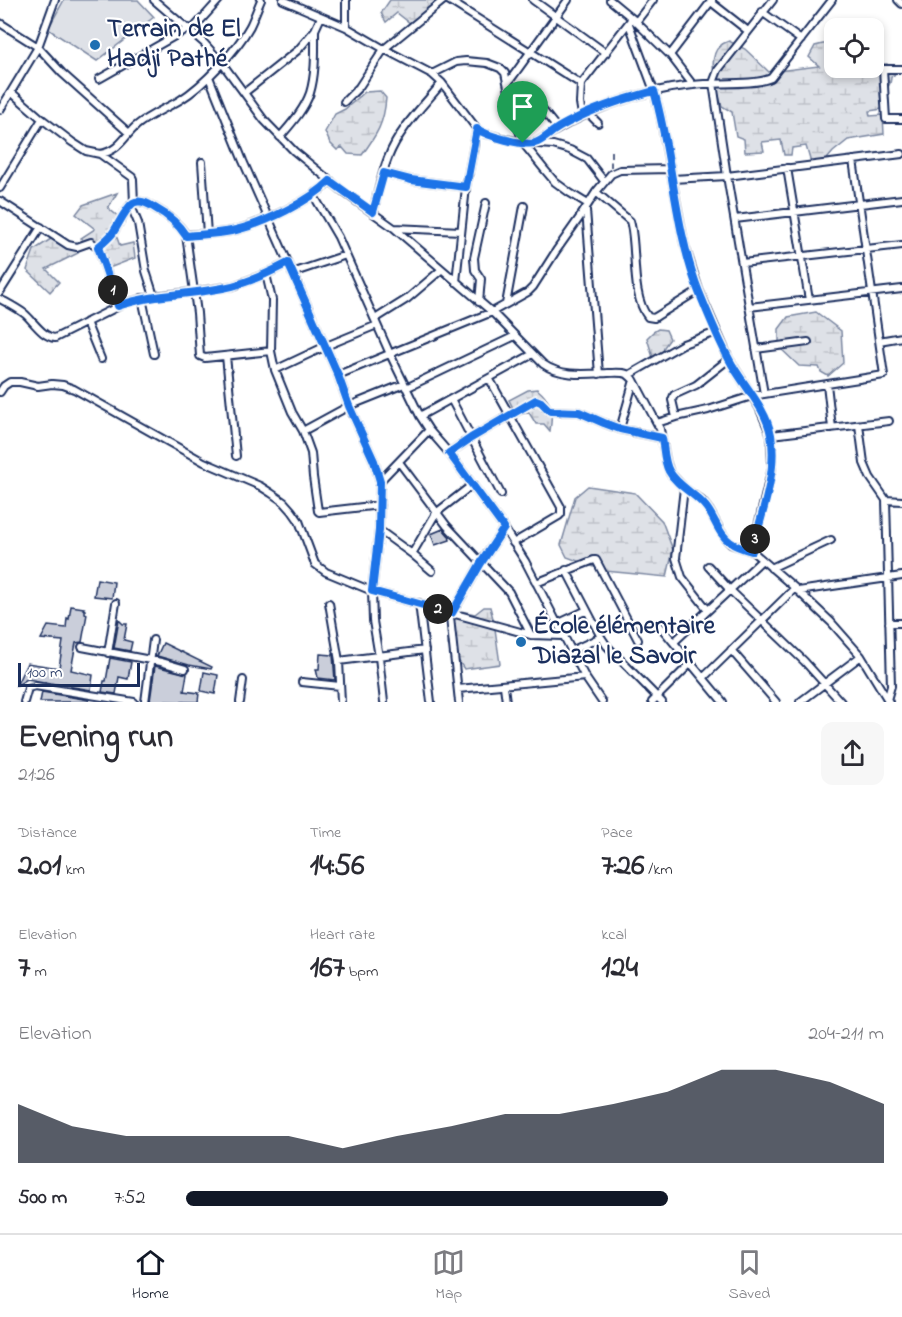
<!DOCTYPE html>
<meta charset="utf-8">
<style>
:root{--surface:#fff;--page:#f7f7f7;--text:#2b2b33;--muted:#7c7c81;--line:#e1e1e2;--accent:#111827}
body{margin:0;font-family:"Indie Flower",sans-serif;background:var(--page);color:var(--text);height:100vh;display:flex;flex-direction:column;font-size:22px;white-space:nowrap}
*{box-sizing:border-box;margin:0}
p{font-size:20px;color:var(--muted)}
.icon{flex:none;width:33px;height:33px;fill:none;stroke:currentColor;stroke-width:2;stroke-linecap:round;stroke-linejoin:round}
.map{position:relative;height:702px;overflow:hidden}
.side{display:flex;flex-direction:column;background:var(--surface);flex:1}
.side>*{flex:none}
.controls{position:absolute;left:824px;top:18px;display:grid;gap:12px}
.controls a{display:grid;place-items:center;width:60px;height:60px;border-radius:12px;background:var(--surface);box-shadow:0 3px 9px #0003;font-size:30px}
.scale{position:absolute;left:18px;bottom:15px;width:122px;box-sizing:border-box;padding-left:6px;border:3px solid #1b2f5e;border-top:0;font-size:16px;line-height:21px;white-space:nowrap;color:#1b2f5e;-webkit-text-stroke:4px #fff;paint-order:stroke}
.pin{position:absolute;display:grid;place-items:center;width:51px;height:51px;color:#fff;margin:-62px -26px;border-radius:50% 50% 50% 0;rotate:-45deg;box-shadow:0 0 6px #0007}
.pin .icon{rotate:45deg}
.km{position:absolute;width:30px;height:30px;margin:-15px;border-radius:50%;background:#222;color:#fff;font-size:16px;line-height:30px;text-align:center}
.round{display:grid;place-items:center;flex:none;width:63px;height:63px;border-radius:12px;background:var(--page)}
.summary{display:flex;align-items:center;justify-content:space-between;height:102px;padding:0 18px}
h1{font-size:33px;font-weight:700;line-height:45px}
.stats{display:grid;grid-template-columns:repeat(3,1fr);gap:9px;height:102px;padding:6px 18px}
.stats div{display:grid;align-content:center}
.stats b{font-size:30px;font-weight:700}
.stats small{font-size:16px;font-weight:400}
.stats p{font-size:16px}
.chart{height:168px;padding:12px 18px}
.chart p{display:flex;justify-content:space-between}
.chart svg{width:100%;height:108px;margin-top:6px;fill:var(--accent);opacity:.7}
ul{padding:0 18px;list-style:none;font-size:20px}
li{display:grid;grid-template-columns:96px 72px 1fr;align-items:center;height:45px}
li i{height:15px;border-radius:8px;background:var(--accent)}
.tabs{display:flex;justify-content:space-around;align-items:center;height:84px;border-top:2px solid var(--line);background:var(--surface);font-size:16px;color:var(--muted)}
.tabs a{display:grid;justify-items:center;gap:3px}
.tabs .selected{color:var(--accent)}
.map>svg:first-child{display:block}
</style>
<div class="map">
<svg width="902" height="702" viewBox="0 0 902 702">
<defs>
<pattern id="wetland-marsh" width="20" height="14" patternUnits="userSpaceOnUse" patternTransform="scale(1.5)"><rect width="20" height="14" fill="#dee1e7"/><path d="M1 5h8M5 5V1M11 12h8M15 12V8" fill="none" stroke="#bec1c9"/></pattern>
</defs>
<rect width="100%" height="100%" fill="#fff"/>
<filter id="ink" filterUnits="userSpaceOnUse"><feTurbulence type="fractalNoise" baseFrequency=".0167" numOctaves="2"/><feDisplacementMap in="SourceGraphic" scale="12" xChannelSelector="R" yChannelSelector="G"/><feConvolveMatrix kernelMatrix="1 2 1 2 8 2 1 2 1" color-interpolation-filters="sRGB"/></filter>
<g filter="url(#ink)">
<path fill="url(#wetland-marsh)" stroke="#7c88a2" stroke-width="1.5" d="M390 0H448L447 3 415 27 397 13 386 22 381 13Z
M834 39V68H873V64H887L896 72 894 75 891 76C891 85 888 88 880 93L882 109 869 111 870 116 883 115 884 134 848 140 833 152 827 159 811 163 806 146 792 148 791 155H784L781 140 762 142 764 151 745 152 744 139 736 136 732 112 722 106C717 91 706 57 720 46 723 43 726 42 729 41L745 49 769 72 819 66 809 57 815 46 823 44H830Z
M380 91 386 98C384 124 377 134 362 155L348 154 342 147 337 150 330 143 325 132 335 114 345 109 365 92Z
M117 193 108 208 120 218 116 235 120 246 133 243 135 258 109 268 103 255 92 243H83L81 238 95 229 76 214 83 205Z
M57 235 76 247 78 253 46 269 59 282 50 292 27 270 34 250Z
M816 312 841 331 843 363 828 376 821 372 819 367 799 366 779 347V329L788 317Z
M658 329 666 330 670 339 664 347 662 360 654 361 647 338 653 332Z
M537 389C553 402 553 412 550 431L544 424H536L528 411 517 416 509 400 528 390Z
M588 486 635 493 662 521 673 550 667 577 605 571 567 557 561 545 575 497Z
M442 607 475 614 484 607H490L494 622 500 664 464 669 448 645 449 616 431 611Z"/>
<path fill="#dee1e7" stroke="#7c88a2" stroke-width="1.5" d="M64 0H138L154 17 97 61 48 29Z"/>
<path fill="#caceda" stroke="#1b2f5e" stroke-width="1.5" d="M443 529 449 536 450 540 435 545 431 534Z
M97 579 114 582 112 598 94 596Z
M71 606 84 608 83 609 85 610V613L87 614 82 642 76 643 71 670 93 675 91 690 27 679 16 686 27 663 59 668 63 641 41 639 48 626 66 628 67 618 69 619Z
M119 620 123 624H127L124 640 132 642 130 651 114 648Z
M163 643 212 667 211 669 189 665 157 656Z
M320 654 333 655 335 680 318 678 316 669H319Z
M110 658 131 662 128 679 119 677 116 694 102 692 104 681H106Z
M155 666 187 674 184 691 199 693 198 702 150 701Z
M204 672 218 675 215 694 201 691Z
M42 692 89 700V702H40Z"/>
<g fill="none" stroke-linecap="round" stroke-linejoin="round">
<g stroke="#1b2f5e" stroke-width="10">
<path id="minor" d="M154 0 204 43 222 63 264 120 294 151 345 193 394 228 492 312 543 364C561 377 586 374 608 373 614 373 621 372 627 374 630 376 631 378 634 380L660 429 666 461 670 473 684 488 702 501 709 510 720 530 727 540 731 544 752 551 795 588 831 622 861 656 889 702
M283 0 346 27 384 49 432 74 442 83 477 129 482 133 523 143 553 145 570 150 587 159 604 181
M346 0V27
M448 0 581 84
M533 0 606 53
M610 0 633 19 670 55 693 85
M898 0 902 4
M711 2 748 31
M762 12 801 40
M636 22 653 0
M0 23 38 47 62 73 129 133
M629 24 654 91 660 114 684 243 699 290 729 359 759 407 771 435 772 468 752 551
M191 31 219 0
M670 55 712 0
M902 69H883L886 119H902
M432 74 456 62 466 61 487 63 500 68 505 73 513 111 523 143 544 169 555 182 570 193 588 204
M209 77 243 161 338 375 349 406 374 461 380 481 379 530 372 591 373 621 379 657 384 702
M99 79 189 28
M508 83 568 0
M11 92 42 119 72 142 86 151 100 154 132 177 133 179 134 203
M244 93 298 50 315 30 321 17
M344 102 359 87 384 49 444 0
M541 108 557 128
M0 110 38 47 55 0
M588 113 598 123
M582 115 580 103 581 84 630 21
M280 137C291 124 304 110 310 93 316 73 315 51 315 30
M536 143C583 111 637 91 693 85 715 82 753 86 771 78L832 0
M100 154C119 151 123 138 136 126 149 115 165 109 180 100 203 86 237 50 250 26 254 18 257 9 261 0
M202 162 207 234
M787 168 809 300
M384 173 411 180 466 187
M672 179 727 176 902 154
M0 188 42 119
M596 192 630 221 631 225C637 251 631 296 648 317L654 318 657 316 699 290
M314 196 338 237 390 354 420 416 429 430 449 453 504 528 525 561 585 677 602 702
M0 201 68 245 77 247 91 242 98 247 118 305
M131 206 138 223 146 271 154 296
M586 210 599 374
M373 212C378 194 381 175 388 158 399 129 423 106 442 83
M735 219 902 199
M394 228 461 231
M186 235C202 234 220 234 236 230 265 222 310 201 331 181
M98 247C103 243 108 239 112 234 118 226 125 209 133 203 140 199 149 204 155 208 168 215 178 223 186 235L197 313 200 356 205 358 271 351
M742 263 902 245
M292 273 346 255
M266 274 272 300 271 351 275 370 292 412 303 431 311 453 313 477 318 511 319 512 380 505
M456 282 466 187 477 129
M0 292 41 227
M142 298 154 354
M0 299C9 304 17 308 25 314 34 322 43 337 55 338L125 303 154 296 193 292 233 286 266 274 288 263
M479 302 481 279 475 270 474 258 486 203
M506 304 524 206
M749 307 902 289
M375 319 407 299 441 270
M86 322 101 359
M879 341 902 337
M756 349 808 342
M226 356 236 456
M275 370 326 346 377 325
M338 375 492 312 528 292 533 287 556 251 580 217 596 192 611 174 620 170 670 169
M629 375 683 344 717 332
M489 378 561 507V514L559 516 513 543
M827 384 832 428
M406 388 515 336
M0 392 4 386 10 382H20L38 386 52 384 63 385 74 389 204 462 260 486 271 493 284 502 292 511 299 521 315 564 326 572 372 591 531 635 563 636
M764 394 727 176 713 83 718 70 773 0
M451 399 501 494
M420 416 533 354
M676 417 672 400 674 395 696 385 729 359
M657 423 676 417 708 410 752 396 884 375 853 160
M859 425 864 463 870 477 886 500 891 686 887 700
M620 429 634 380
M303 431 349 406 404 384
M771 435 889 421
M449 453 471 438 536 400 541 402 550 411 579 412 604 423 620 429 662 438
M399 462 447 526 509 592 531 635
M380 481 429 430
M684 488 676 558 682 577 708 610
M886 500 902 501
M379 530 412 554 432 571
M412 554 436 513 472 485
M708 566 730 590 804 661 841 702
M771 568 831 540
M566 570 601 637 607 646 662 702
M536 583 594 560H596L638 640
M798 591 902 576
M329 603 339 661 341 702
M419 603 431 702
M889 623H902
M557 624 587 610
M660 626 723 702
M674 642 762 560
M82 647 161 662 185 669
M731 650 776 702
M571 651 601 637
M108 653 116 603
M339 661 425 650
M703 678 795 588
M302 682 340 686
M504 686 506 702
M458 689 585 677
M24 702 28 688 35 686 134 702
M145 702 153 640
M240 702 243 680
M459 702 450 617 481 563 504 528
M652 702 691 663
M800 702 861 656"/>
</g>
<path stroke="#1b2f5e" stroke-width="1.5" stroke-dasharray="6 4.5" stroke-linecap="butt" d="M611 151V167"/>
<use href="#minor" stroke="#fff" stroke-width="6"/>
</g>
</g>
<g fill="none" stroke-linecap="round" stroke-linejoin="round" filter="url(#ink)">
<g stroke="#fff" stroke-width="12">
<path id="route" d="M654 91C673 157 674 228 699 292 708 314 718 339 729 359 741 383 766 407 771 435 778 471 761 516 752 551 744 549 736 547 730 542 718 534 715 518 706 507 696 494 677 486 669 471 664 462 664 449 662 438L620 429 604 423 579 412 550 411 541 402 536 400 471 438 449 453 504 528 481 563 452 613 372 591 379 530 380 481 374 461 349 406 338 375 288 263C267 274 246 284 223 288 188 295 152 294 118 306L98 247C103 243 108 239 112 234 118 226 125 209 133 203 140 199 149 204 155 208 168 215 178 223 186 236 202 234 220 234 236 230 265 223 310 201 330 181L373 212 384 173 411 180 466 187 477 129C487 136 524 146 535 143 542 141 549 134 555 130 562 125 571 121 579 117 603 105 629 98 654 91Z"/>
</g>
<use href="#route" stroke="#1a73e8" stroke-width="8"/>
</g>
<g fill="#1f6fb2" stroke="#fff" stroke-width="2">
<circle cx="95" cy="45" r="6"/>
<circle cx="521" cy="642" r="6"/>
</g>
<g text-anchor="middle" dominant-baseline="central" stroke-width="4.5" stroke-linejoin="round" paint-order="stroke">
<g font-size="26" font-weight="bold" fill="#1b2f5e" stroke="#fff" text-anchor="start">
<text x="107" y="30">Terrain de El<tspan x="107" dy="30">Hadji Pathé</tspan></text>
<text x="533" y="627">École élémentaire<tspan x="533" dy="30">Diazal le Savoir</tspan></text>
</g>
</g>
</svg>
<div class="controls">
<a><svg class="icon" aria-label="locate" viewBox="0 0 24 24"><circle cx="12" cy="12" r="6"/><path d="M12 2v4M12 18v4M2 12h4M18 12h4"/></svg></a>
</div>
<div class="scale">100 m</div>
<div class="pin" style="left:523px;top:143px;background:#1e9e55"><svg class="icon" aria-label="arrive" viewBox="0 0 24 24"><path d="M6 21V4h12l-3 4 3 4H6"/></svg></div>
<b class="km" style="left:113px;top:290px">1</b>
<b class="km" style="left:438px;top:609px">2</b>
<b class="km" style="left:755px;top:539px">3</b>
</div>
<section class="side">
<div class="summary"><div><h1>Evening run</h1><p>21:26</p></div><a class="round"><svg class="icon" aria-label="share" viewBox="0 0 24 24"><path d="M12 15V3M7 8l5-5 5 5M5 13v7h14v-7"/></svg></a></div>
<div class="stats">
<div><p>Distance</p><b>2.01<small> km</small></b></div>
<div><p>Time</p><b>14:56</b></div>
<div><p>Pace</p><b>7:26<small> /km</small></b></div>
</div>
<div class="stats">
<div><p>Elevation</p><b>7<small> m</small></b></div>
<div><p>Heart rate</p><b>167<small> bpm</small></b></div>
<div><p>kcal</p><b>124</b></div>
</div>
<div class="chart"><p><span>Elevation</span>204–211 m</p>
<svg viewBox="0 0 160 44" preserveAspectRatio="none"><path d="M0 44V20L10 29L20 33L30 33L40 33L50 33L60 38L70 33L80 29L90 24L100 24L110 20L120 15L130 6L140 6L150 11L160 20V44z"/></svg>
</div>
<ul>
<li><b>500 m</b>7:52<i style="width:69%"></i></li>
</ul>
</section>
<nav class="tabs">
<a class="selected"><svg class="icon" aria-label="home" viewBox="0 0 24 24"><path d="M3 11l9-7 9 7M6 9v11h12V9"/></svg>Home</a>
<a><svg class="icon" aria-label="map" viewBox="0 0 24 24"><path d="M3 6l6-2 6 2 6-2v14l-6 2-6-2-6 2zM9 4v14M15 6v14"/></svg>Map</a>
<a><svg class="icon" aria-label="saved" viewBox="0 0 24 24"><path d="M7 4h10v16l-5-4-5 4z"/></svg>Saved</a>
</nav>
